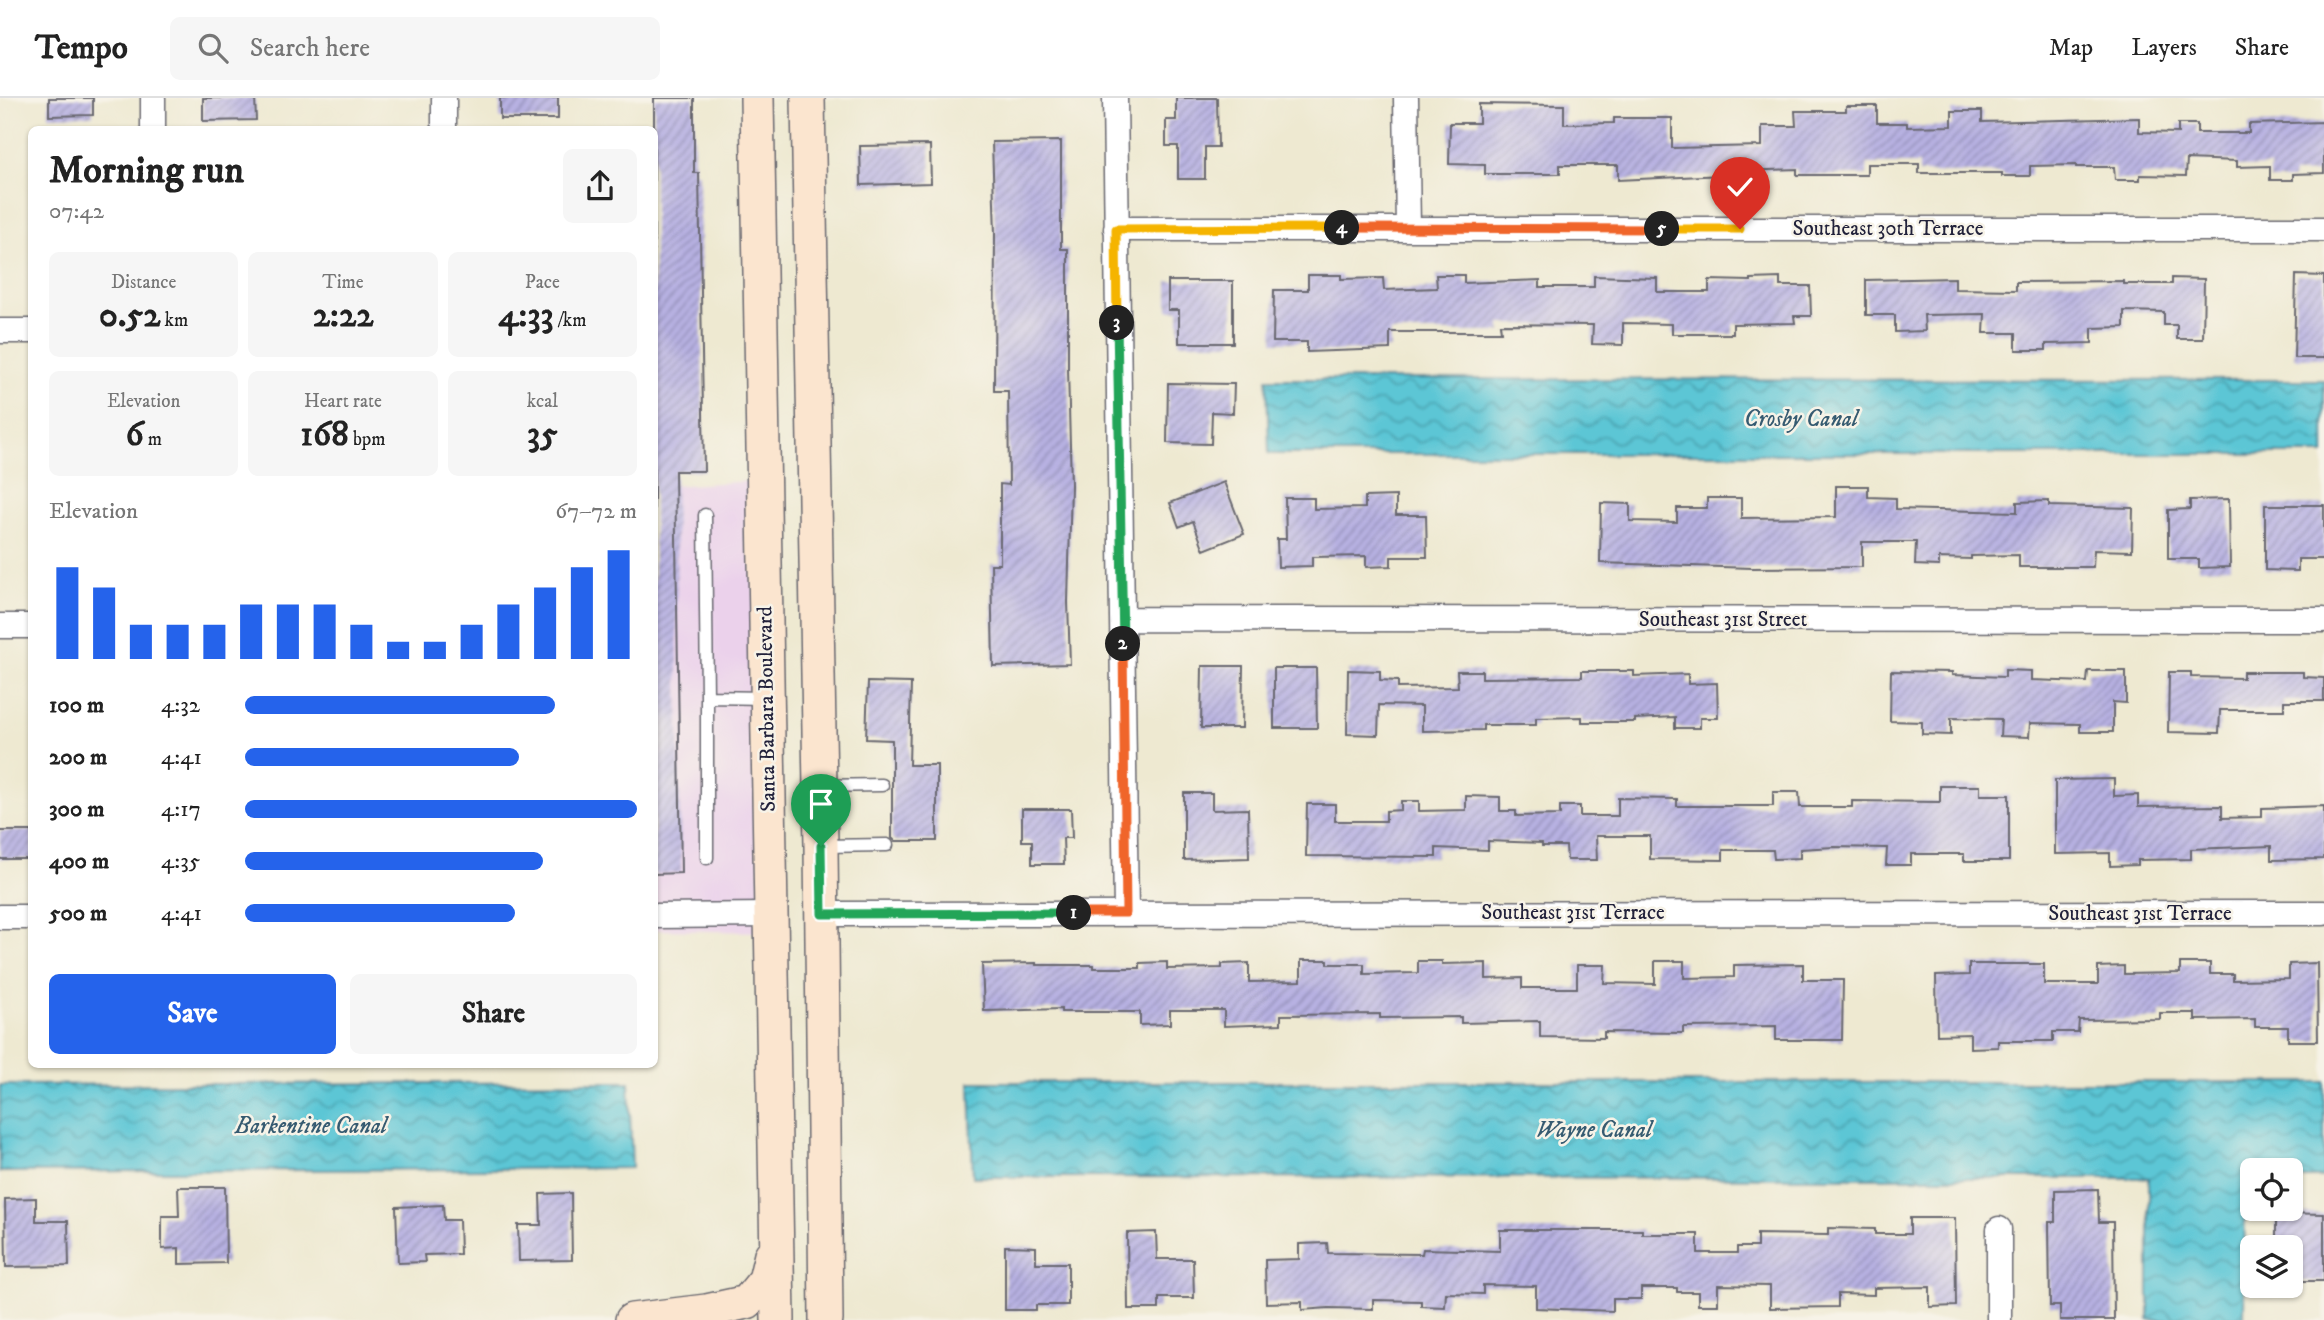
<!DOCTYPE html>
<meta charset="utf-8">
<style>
:root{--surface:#fff;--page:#f6f6f6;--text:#222;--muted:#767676;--line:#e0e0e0;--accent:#2563eb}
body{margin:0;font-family:"IM FELL DW Pica",serif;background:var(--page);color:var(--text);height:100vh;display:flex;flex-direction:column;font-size:26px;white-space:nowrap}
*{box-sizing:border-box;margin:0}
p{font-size:23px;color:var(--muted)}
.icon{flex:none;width:38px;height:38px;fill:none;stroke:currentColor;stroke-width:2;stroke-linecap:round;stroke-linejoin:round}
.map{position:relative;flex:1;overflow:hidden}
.drawer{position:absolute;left:28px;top:28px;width:630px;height:942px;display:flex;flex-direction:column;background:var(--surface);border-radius:10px;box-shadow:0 2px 5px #0004}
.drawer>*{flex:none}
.buttons{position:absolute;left:2240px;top:1060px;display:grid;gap:14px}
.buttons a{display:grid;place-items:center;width:63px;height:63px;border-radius:10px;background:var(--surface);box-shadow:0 2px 5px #0004;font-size:35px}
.pin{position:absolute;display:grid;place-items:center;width:60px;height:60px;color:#fff;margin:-72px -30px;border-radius:50% 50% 50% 0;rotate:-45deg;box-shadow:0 0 7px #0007}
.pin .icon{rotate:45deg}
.km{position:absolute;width:35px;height:35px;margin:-18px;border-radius:50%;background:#222;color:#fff;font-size:19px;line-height:35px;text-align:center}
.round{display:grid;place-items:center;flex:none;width:74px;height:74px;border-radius:10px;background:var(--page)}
.summary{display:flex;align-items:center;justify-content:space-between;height:119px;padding:0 21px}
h1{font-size:38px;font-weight:800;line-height:52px}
.figures{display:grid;grid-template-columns:repeat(3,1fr);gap:10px;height:119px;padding:7px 21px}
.figures div{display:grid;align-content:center;border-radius:10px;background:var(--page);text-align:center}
.figures b{font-size:35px;font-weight:800}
.figures small{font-size:19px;font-weight:400}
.figures p{font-size:19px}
.chart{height:196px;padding:14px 21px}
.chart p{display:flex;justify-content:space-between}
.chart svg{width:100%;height:126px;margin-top:7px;stroke:var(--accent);stroke-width:6}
.cta{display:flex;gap:14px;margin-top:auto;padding:14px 21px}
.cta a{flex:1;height:80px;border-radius:10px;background:var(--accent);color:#fff;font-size:28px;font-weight:800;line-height:80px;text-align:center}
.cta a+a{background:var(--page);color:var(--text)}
ul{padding:0 21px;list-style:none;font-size:23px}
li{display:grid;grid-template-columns:112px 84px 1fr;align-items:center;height:52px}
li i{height:18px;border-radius:9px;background:var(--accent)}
header{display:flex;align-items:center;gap:42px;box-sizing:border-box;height:98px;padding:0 35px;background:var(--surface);border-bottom:2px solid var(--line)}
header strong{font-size:33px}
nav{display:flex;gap:38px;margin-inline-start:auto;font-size:24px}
.search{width:490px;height:63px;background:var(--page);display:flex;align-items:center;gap:18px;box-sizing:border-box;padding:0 24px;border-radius:10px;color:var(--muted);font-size:26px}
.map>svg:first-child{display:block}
</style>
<header>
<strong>Tempo</strong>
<div class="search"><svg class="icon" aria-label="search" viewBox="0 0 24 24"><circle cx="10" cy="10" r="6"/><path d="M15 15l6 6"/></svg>Search here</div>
<nav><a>Map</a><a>Layers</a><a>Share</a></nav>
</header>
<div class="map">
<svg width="2324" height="1222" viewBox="0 0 2324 1222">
<defs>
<pattern id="water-waves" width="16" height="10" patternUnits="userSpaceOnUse" patternTransform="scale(1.75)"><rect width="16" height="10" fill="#5bc6d5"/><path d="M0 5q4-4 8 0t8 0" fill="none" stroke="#4ba0ae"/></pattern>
<pattern id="building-hatch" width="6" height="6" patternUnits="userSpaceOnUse" patternTransform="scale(1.75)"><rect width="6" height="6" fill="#b7b1e2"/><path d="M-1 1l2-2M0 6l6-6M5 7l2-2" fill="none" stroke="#9490b8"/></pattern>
</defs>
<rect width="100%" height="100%" fill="#f7f3e8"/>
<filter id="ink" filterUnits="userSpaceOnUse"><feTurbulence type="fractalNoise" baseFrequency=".0143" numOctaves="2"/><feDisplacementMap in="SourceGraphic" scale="14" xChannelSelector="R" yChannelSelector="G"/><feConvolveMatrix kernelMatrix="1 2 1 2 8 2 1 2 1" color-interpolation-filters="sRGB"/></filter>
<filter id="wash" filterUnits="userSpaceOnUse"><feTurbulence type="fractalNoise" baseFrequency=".00686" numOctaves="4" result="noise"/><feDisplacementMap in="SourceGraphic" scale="28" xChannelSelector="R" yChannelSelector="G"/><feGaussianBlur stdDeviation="1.57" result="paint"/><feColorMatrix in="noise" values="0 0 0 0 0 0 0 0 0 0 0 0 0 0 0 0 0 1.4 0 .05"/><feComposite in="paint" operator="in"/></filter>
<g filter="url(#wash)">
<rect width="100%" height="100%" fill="#eee9d1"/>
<path fill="#ebd1eb" d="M752 383 760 834 655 832V389Z"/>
<path fill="url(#water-waves)" stroke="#3e7488" stroke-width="2" d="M1267 281 2324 282V356H1269Z
M629 984 632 1070 0 1074V987Z
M970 984H2324V1080H2291V1073H2252V1080H2245L2244 1222H2149V1080L973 1079Z"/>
<g id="blocks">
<path fill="url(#building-hatch)" d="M49 0H93V17L49 18Z
M203 0H255L256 22 203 23Z
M500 0H558V21H500Z
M654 0H694V75H699L704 373H675L681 775 654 776Z
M1176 0H1217L1218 49H1205V81H1178V48H1166V22H1176Z
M1479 6 1564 7V26L1614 25V20H1672V50L1762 48V28H1796L1795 13H1846V8H1877V25H1907V29L1952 28V13H1982V24L2139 20V34L2178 35V26H2197V35H2249V26L2324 24V75L2293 76V82H2270V68L2237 69V63L2187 61 2186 78 2140 77V82H2115L2114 69H2076V67L2030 68V78H2002V75H1919V66H1867V77H1797V71L1744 73V76L1618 82V67H1560V76H1485V67L1449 66 1450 25H1479Z
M1061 43V151H1068V270L1071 387 1068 504 1070 566 993 568 991 466H1000V386L1009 387 1008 293H994L995 136 992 44Z
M930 47 931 85 861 87 860 48Z
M1308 177H1341V181L1383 180 1384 192 1437 190 1436 177H1464V185L1540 182V189H1594V178L1657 180V194H1709V182L1751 183V181L1780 180V188H1810L1811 218H1794L1795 225 1733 226V236H1672V226L1623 225V247L1592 246 1593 227 1500 226 1501 234H1390V251L1307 254V244H1273L1274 192H1308Z
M2296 177 2324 178V260H2294Z
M1955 180V191L2016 192V184L2124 183V186H2172V180L2204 181 2203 241H2177V227H2164V214L2124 213V229L2092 230V245L2046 246V252H2016V235H1984L1985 216 1924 217 1925 233 1895 234V217H1866V182Z
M1168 183H1233V245H1179V212H1168Z
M1168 285 1234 286 1233 315 1212 314 1211 346 1167 345Z
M1224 384 1244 436 1204 452 1193 423 1179 429 1170 405Z
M1836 388H1868V399L1896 400V411L2017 414V404L2049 403V408L2133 410 2132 453 2094 452 2093 469H2019V457L1971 458V461L1939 460V468L1915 467 1916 444H1862V469L1752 470 1600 465 1601 405 1630 406V423L1677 424V410H1707V400H1741V420L1836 419Z
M1396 398V417H1426L1427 459H1391V468L1366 469V458L1312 459V468L1278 469 1277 441H1286L1285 400H1314V411L1365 410V399Z
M2229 401 2230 469 2199 470V461H2168V412L2190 411V402Z
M2265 407H2324V461H2298V473L2265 472Z
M1202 568H1243L1242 630H1201Z
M1274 570H1316L1317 630H1274Z
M1348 572 1380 573V582L1398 583V590L1458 589 1457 573H1482V580L1582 579V573H1634V578L1688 576V586L1717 585 1718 620H1700V630H1675V619L1635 621V624H1582V619L1536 620V627H1483V632L1422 633V608L1379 607 1378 637 1347 636Z
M2005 572 2031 573V582L2087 584 2088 573H2126V605L2113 604V634H2080V626L2030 625 2029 639 2000 638 2001 621 1951 620V637L1922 636V624L1890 623 1891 573 1952 574V577L2005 579Z
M2169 574H2191V579L2243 580V574H2303V579L2324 580V603H2284V612H2220L2219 635 2168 634Z
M868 584 911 585 909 667H937V743H895L892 740V642L866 641Z
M2114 681V698L2138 697V709L2222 708V720L2262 719V710L2324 708V761L2271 762V748L2191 751V761L2138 762V767L2110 768V755L2055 756V682Z
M1940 688H1980V697H2009V763H1964V756H1911V767H1886L1887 750 1834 749 1800 751V760L1774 761 1773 752H1723V762L1650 761V738H1596L1597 762H1567L1566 748H1542V745L1488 743V752L1436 750V759L1306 758 1307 706H1335V723H1386V713L1401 712V703H1419V713L1466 712V698L1500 699V713H1516V718L1560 717V708H1580V718H1618V700L1677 701V708H1773V694H1799L1800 709H1852V703L1940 704Z
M1184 695H1212V712L1248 711 1249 760 1184 762Z
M1022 711H1071L1072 740H1063L1064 766H1032V743H1022Z
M0 733H32V761H0Z
M1301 862H1328V866H1364V876L1418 875V863H1442V866L1486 865V881L1522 880V890H1577V867H1605L1604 885 1655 886V863H1684V880L1734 879V867L1803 866V882H1843L1842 942H1776V928L1683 929V935L1604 934V940L1540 939V923L1461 925V919L1380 920V916L1281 917V926L1224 928V912H1170V926L1140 927V914H1061V911L984 913 982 866 1036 865V867H1093V870H1140V865L1167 864V871L1222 870V866L1249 865V884L1301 883Z
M2180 865H2210V876H2233V882L2289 881V866L2317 865 2318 943H2288V929H2255V921L2195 922V915H2160V921L2079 922 2078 934H2053V943H1998V949L1970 950V936L1937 937 1936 878 1969 877V866H2044V886H2098V869L2124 868V876L2180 875Z
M178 1089H225L226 1165 179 1166V1150L162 1151V1118H179Z
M2098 1091 2099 1124H2113L2114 1222H2060V1208H2050L2049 1124H2055V1092Z
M571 1095 572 1162 519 1163 518 1127H541L540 1096Z
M36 1100V1123H68L69 1168 6 1169 5 1101Z
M443 1107 444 1122H459L460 1156 424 1157 425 1164 398 1165 396 1109Z
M2276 1115 2324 1116V1183H2291V1150H2276Z
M1910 1120H1955L1956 1208 1930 1209V1189L1874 1190V1197L1838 1196V1209L1770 1210V1188L1718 1187V1207H1698V1194H1677V1190H1641V1201H1613V1213L1536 1210V1188L1483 1187V1196L1446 1195 1445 1209 1421 1208V1203L1373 1202V1211L1329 1210 1302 1212V1204L1266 1205 1265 1162 1299 1161V1146L1327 1145 1328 1155 1422 1156 1423 1151 1500 1153V1132H1642V1136H1698V1155H1737V1149H1757V1136L1828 1137V1130L1875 1131V1136H1910Z
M1156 1134 1157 1161H1193L1194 1200H1159V1211H1128L1127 1135Z
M1005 1148 1036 1149V1165H1068V1207H1036V1212H1005Z"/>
</g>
</g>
<g filter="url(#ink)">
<use href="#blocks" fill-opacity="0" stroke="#696870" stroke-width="2"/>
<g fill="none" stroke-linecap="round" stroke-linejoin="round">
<g stroke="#696870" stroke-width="15">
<path id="lane" d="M705 417 707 599 766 600
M821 688 882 687
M822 748 887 747
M707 760V599"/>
</g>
<g stroke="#696870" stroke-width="27">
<path id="street" d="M153 0V32
M444 0V32
M1115 0 1126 815
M1406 0 1408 130
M1116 131H2324
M0 233H32
M1123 521 2324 522
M0 528H32
M822 816 2324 815
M654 818 771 817
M0 819H32
M1999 1222V1131"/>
</g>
<g stroke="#696870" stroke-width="36">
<path id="secondary" d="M757 0 778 1222
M808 0 821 748 826 1222
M632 1222 706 1213 747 1204 765 1182 771 1157"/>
</g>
<use href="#lane" stroke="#fff" stroke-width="12"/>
<use href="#street" stroke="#fff" stroke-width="24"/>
<use href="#secondary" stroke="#fbe5cf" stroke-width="33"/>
</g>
</g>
<g fill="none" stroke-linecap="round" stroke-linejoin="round" filter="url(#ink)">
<g stroke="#fff" stroke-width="14">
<path id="split-1" d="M821 748 822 816 1074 815"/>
</g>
<g stroke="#fff" stroke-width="14">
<path id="split-2" d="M1074 815H1126L1123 546"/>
</g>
<g stroke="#fff" stroke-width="14">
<path id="split-3" d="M1117 225 1123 546"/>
</g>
<g stroke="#fff" stroke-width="14">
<path id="split-4" d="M1117 225 1116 131 1342 130"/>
</g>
<g stroke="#fff" stroke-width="14">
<path id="split-5" d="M1342 130 1662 131"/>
</g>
<g stroke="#fff" stroke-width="14">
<path id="split-6" d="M1662 131H1740"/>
</g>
<use href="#split-1" stroke="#22a559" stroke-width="9"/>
<use href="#split-2" stroke="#f0652b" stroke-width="9"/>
<use href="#split-3" stroke="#22a559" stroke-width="9"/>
<use href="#split-4" stroke="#f5b400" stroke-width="9"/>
<use href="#split-5" stroke="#f0652b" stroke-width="9"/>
<use href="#split-6" stroke="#f5b400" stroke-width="9"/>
</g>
<g text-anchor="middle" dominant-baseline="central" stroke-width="5" stroke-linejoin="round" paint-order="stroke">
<g font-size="21" fill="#22223b" stroke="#f7f3e8">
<text x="1888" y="131">Southeast 30th Terrace</text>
<text x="1723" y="522">Southeast 31st Street</text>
<text transform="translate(767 611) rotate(-91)">Santa Barbara Boulevard</text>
<text x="1573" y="815">Southeast 31st Terrace</text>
<text x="2140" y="816">Southeast 31st Terrace</text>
</g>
<g font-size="23" font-style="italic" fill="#365b71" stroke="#f7f3e8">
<text x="1801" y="321">Crosby Canal</text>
<text x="311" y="1028">Barkentine Canal</text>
<text x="1594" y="1032">Wayne Canal</text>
</g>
</g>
</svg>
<div class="buttons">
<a><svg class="icon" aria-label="locate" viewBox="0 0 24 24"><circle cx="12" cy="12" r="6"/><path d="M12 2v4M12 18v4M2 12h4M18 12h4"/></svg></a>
<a><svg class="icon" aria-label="layers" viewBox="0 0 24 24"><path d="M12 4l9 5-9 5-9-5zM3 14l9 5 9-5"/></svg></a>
</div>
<div class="pin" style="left:821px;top:748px;background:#1e9e55"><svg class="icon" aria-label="arrive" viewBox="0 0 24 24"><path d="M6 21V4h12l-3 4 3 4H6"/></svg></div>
<div class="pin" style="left:1740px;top:131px;background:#d93025"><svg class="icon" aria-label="check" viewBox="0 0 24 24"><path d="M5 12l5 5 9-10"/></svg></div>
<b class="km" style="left:1074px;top:815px">1</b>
<b class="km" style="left:1123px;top:546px">2</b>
<b class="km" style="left:1117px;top:225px">3</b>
<b class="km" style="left:1342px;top:130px">4</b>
<b class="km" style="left:1662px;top:131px">5</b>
<section class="drawer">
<div class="summary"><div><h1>Morning run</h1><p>07:42</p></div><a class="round"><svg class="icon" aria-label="share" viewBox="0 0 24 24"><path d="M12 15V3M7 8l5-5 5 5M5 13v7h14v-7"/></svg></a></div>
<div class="figures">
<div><p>Distance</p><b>0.52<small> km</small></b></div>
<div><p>Time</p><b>2:22</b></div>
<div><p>Pace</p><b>4:33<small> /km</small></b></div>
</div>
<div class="figures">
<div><p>Elevation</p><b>6<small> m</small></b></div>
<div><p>Heart rate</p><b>168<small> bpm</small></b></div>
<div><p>kcal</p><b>35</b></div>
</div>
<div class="chart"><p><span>Elevation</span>67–72 m</p>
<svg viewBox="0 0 160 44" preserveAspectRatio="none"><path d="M5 44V12M15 44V19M25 44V32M35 44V32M45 44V32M55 44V25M65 44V25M75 44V25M85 44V32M95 44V38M105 44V38M115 44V32M125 44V25M135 44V19M145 44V12M155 44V6"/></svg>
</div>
<ul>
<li><b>100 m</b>4:32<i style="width:79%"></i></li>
<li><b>200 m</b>4:41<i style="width:70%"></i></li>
<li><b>300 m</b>4:17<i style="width:100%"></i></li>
<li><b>400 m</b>4:35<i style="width:76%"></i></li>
<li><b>500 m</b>4:41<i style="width:69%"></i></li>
</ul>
<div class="cta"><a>Save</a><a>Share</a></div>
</section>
</div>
